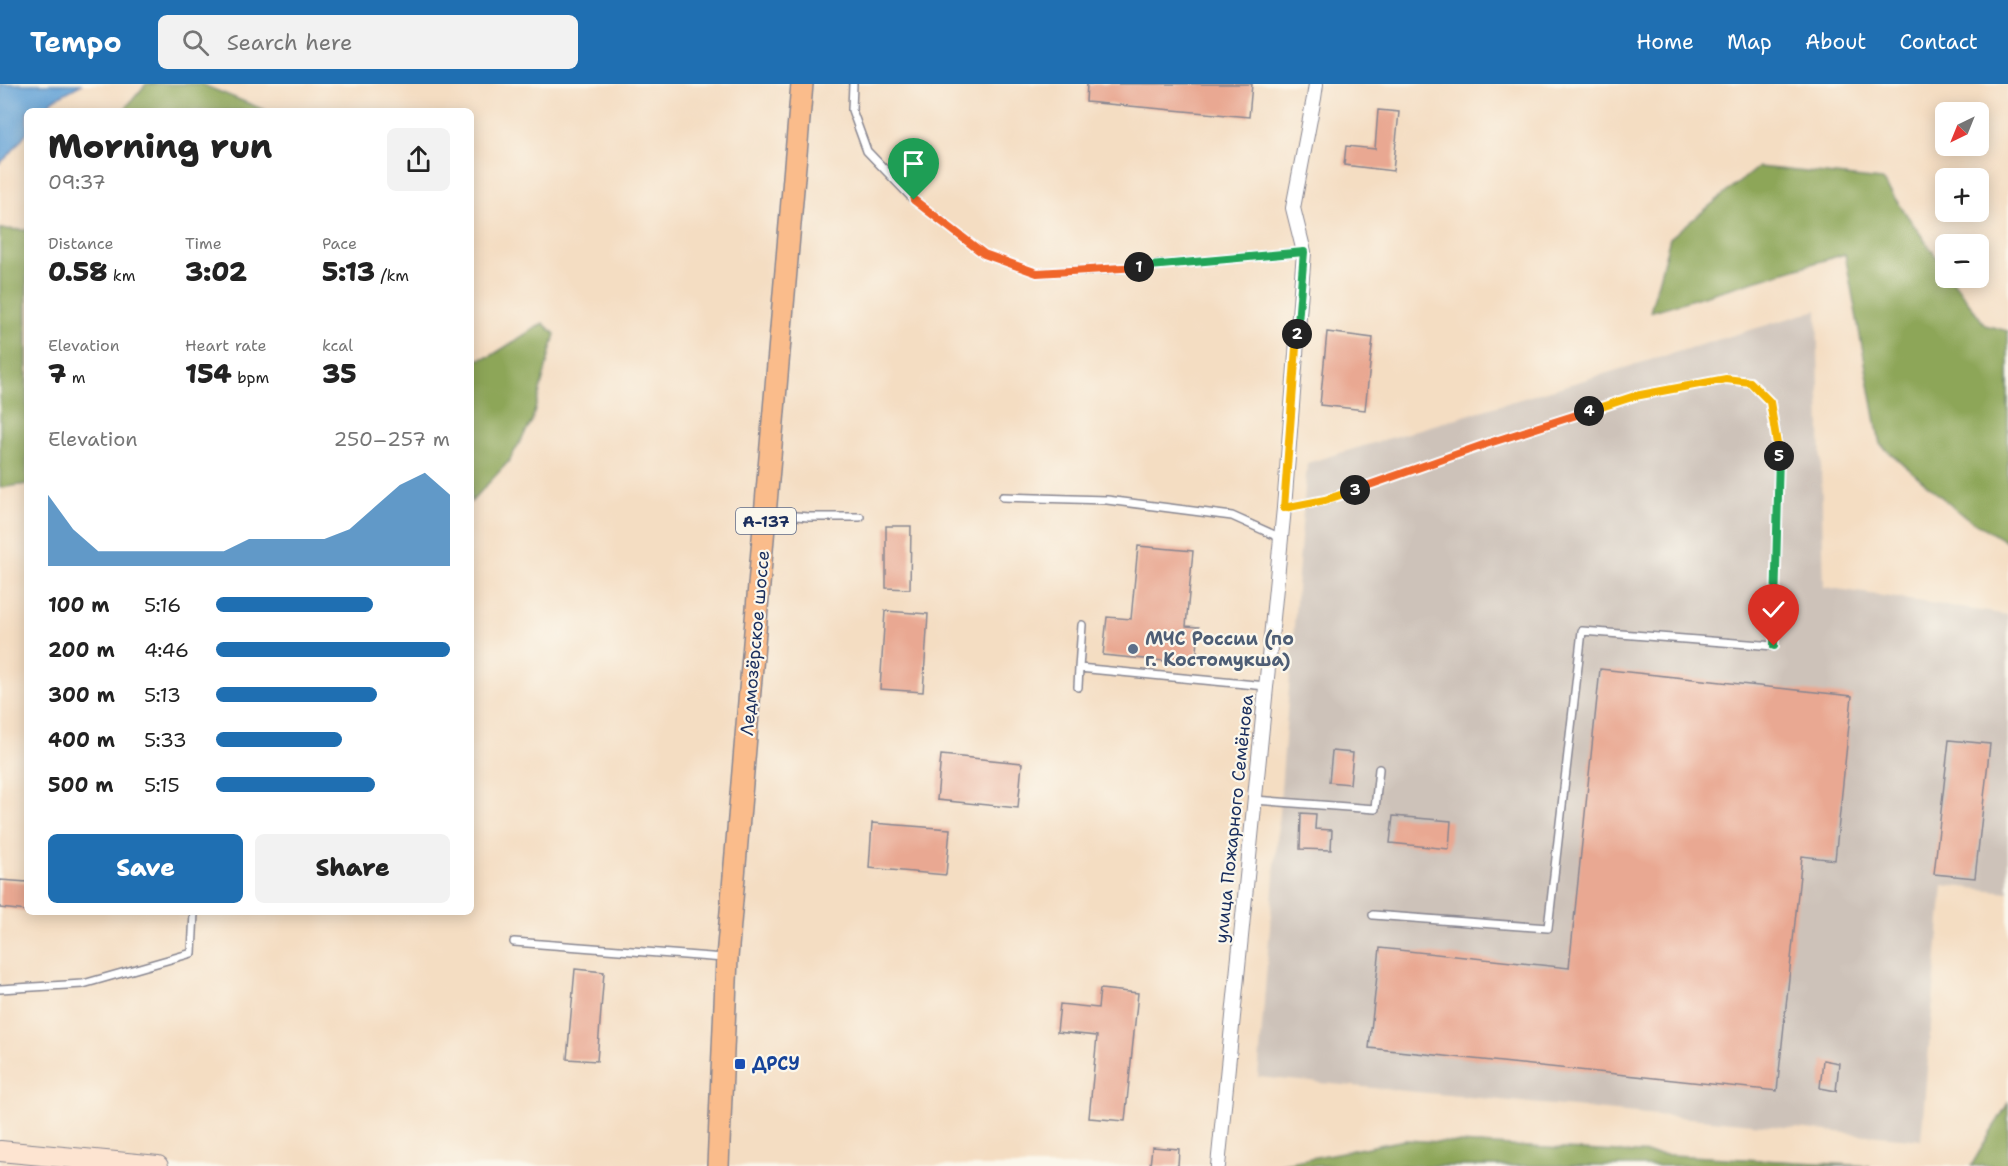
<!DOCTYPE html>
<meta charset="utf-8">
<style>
:root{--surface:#fff;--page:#f2f2f2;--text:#222;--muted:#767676;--accent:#1f6fb2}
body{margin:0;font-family:"Shantell Sans",sans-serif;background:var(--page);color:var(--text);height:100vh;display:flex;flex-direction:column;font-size:22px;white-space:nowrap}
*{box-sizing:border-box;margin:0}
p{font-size:20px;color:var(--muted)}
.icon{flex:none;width:33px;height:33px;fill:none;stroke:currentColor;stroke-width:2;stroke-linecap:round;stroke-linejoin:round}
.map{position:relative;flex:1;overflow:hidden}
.panel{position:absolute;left:24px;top:24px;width:450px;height:807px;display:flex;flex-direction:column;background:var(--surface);border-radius:9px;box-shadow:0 3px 15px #0003}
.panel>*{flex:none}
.needle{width:39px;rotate:223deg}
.tools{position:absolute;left:1935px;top:18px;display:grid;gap:12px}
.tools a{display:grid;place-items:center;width:54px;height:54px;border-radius:9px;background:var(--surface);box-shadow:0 3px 15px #0003;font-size:30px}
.pin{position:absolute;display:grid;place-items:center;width:51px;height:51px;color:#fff;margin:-62px -26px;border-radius:50% 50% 50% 0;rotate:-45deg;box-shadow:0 0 6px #0007}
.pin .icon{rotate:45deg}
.km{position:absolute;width:30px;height:30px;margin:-15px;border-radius:50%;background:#222;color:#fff;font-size:16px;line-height:30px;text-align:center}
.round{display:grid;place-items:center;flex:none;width:63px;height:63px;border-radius:9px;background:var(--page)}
.summary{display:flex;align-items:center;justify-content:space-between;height:102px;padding:0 24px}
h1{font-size:33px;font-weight:800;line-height:45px}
.metrics{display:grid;grid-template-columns:repeat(3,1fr);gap:9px;height:102px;padding:6px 24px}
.metrics div{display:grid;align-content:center}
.metrics b{font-size:26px;font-weight:800}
.metrics small{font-size:16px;font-weight:400}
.metrics p{font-size:16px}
.chart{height:168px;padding:12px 24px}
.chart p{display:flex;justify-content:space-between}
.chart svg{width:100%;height:108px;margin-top:6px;fill:var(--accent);opacity:.7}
.action{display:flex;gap:12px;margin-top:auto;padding:12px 24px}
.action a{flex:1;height:69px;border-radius:9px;background:var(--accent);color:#fff;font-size:24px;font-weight:800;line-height:69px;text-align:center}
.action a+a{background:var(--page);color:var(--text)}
ul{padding:0 24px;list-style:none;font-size:20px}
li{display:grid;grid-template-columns:96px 72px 1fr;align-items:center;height:45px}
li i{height:15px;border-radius:8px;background:var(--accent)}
header{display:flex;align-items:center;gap:36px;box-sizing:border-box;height:84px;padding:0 30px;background:var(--accent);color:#fff}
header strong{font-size:28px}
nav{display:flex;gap:33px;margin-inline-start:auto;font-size:21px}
.search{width:420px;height:54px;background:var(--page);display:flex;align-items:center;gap:15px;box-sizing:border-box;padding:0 21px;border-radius:9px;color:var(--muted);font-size:22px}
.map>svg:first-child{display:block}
</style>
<header>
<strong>Tempo</strong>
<div class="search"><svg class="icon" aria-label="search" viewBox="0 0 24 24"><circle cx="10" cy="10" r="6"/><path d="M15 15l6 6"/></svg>Search here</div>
<nav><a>Home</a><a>Map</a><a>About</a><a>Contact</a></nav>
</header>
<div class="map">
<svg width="2008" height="1082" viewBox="0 0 2008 1082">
<rect width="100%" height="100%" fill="#fbf7ec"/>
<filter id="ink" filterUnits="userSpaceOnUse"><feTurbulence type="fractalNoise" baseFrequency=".0167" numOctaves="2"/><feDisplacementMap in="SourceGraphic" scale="12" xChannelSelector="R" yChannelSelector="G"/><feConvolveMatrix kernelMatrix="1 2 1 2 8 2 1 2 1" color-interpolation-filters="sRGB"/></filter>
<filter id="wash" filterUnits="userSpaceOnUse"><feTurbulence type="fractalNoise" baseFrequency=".008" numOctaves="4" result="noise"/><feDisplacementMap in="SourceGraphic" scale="24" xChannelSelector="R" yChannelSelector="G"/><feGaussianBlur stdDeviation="1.35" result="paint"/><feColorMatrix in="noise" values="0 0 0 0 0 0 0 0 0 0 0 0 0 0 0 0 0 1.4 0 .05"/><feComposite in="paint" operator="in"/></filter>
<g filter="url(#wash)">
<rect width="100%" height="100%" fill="#f4ddc2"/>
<path fill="#cdc2b9" d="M1817 226 1824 503 2008 531V808L1943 801 1921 1056 1258 993 1307 379Z"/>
<path fill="#8da658" stroke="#546a5b" stroke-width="1.5" d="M146 0H201L267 27H123Z
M1758 83 1882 96 1945 185 1946 194H1951L1985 241 2008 247V459L1961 430 1880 360 1845 170 1650 228 1670 154Z
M0 145 27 146V400L0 404Z
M543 239 555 250 532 337 509 377 471 418V277L491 272Z
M2008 1019V1082H1971Z
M1405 1056 1870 1082H1280L1279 1080Z"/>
<path fill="#64a2d6" stroke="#40689a" stroke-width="1.5" d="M0 0H82L52 16 44 27H27V48L9 71 0 79Z"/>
<g id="blocks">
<path fill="#e9a892" d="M1087 0H1252L1249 33 1086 18Z
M1378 26 1399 28 1393 87 1344 81 1346 62 1375 65Z
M1327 248 1373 254 1365 326 1320 321Z
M886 442H911L910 505 886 504Z
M1138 462 1193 467 1186 542 1199 543 1196 580 1103 571 1107 533 1131 535Z
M885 527 928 530 923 608 880 605Z
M1600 585 1852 612 1835 776 1802 772 1777 1007 1369 964 1380 864 1569 884Z
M1949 656 1990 660 1975 794 1934 790Z
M1332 667 1353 669 1350 700 1329 698Z
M941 671 1022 679 1018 724 937 716Z
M1301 729 1316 730 1315 745 1332 746 1331 766 1300 765Z
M1393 732 1451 737 1449 765 1390 759Z
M872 739 950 745 946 791 869 784Z
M0 796 27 798V827L0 824Z
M575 885 604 888 597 977 567 975Z
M1100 905 1138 909 1125 1037 1089 1034 1097 952 1057 948 1060 920 1098 924Z
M1823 976 1839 979 1836 1007 1820 1004Z
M1152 1063 1179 1065 1178 1082H1150Z"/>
</g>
</g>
<g filter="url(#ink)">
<use href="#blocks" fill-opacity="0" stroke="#888690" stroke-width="1.5"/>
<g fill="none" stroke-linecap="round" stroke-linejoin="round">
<g stroke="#888690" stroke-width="10">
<path id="lane" d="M853 0 852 26 867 67 914 116 984 170 1037 189 1113 185 1304 168
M1003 413 1107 416 1232 432 1281 454
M1284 424 1325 416 1486 360 1635 312 1726 295 1750 298 1770 318 1779 367 1774 562 1582 547 1548 844 1373 831
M769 430 809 433H860
M1079 584 1082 541
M1078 603 1079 584 1266 602
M1254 716 1375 725 1379 685
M514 858 724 874
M0 905 83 900 192 869 194 828"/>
</g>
<g stroke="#888690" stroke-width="16">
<path id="street" d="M1218 1082 1284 424 1304 168 1293 124 1314 14 1316 0"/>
</g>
<g stroke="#888690" stroke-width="22">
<path id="secondary" d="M0 1067 158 1082"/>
</g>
<g stroke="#888690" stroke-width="24">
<path id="primary" d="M718 1082 727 874 802 0"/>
</g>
<use href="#lane" stroke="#fff" stroke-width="7"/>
<use href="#street" stroke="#fff" stroke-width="14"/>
<use href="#secondary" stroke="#fde4d1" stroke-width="20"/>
<use href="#primary" stroke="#fabc8b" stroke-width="21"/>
</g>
</g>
<g fill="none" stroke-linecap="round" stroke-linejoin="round" filter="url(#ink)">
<g stroke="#fff" stroke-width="12">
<path id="split-1" d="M914 116 984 170 1037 189 1139 183"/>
</g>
<g stroke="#fff" stroke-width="12">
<path id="split-2" d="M1139 183 1304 168 1297 250"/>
</g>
<g stroke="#fff" stroke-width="12">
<path id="split-3" d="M1297 250 1284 424 1325 416 1355 406"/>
</g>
<g stroke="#fff" stroke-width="12">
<path id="split-4" d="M1355 406 1486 360 1589 327"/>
</g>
<g stroke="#fff" stroke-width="12">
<path id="split-5" d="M1589 327 1635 312 1726 295 1750 298 1770 318 1779 372"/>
</g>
<g stroke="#fff" stroke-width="12">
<path id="split-6" d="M1774 562 1779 372"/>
</g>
<use href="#split-1" stroke="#f0652b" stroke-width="8"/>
<use href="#split-2" stroke="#22a559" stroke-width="8"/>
<use href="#split-3" stroke="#f5b400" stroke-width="8"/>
<use href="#split-4" stroke="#f0652b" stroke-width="8"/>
<use href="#split-5" stroke="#f5b400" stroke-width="8"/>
<use href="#split-6" stroke="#22a559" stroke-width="8"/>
</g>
<circle fill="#5c6f8a" stroke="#fbf7ec" stroke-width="2" cx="1133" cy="565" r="6"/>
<rect fill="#1a4fb4" stroke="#fbf7ec" stroke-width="2" x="734" y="974" width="12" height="12" rx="3"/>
<g text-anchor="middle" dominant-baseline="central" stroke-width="4.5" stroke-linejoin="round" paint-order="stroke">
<rect fill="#fbf7ec" stroke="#5e6b89" stroke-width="1.5" x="736" y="424" width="60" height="26" rx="4.5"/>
<g font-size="16" font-weight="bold" fill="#1b2f5e">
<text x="766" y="437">А-137</text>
</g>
<g font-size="18" font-weight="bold" fill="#4e5e75" stroke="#fbf7ec" text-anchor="start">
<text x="1145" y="555">МЧС России (по<tspan x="1145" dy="21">г. Костомукша)</tspan></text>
</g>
<g font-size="18" fill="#1b2f5e" stroke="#fbf7ec">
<text transform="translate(755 559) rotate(-85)">Ледмозёрское шоссе</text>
<text transform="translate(1234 735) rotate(-84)">улица Пожарного Семёнова</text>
</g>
<g font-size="18" font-weight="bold" fill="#164399" stroke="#fbf7ec" text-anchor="start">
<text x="752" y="980">ДРСУ</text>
</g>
</g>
</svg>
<div class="tools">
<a><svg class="needle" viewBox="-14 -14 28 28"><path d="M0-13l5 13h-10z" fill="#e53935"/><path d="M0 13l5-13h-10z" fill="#767676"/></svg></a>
<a>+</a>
<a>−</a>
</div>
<div class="pin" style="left:914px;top:116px;background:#1e9e55"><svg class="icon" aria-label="arrive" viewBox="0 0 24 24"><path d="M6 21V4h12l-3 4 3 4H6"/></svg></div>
<div class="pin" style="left:1774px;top:562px;background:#d93025"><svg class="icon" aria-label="check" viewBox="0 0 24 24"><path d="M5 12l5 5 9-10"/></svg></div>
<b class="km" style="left:1139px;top:183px">1</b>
<b class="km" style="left:1297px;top:250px">2</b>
<b class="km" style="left:1355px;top:406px">3</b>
<b class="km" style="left:1589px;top:327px">4</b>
<b class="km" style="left:1779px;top:372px">5</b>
<section class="panel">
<div class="summary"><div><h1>Morning run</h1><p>09:37</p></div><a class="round"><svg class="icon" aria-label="share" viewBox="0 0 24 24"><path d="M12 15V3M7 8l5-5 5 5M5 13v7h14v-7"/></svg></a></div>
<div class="metrics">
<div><p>Distance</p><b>0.58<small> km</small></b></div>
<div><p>Time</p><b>3:02</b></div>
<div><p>Pace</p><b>5:13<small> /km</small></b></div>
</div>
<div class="metrics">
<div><p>Elevation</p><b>7<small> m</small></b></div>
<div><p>Heart rate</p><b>154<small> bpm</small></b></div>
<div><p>kcal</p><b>35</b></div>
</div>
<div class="chart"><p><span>Elevation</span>250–257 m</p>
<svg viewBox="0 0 160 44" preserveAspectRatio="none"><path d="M0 44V15L10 29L20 38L30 38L40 38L50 38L60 38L70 38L80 33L90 33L100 33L110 33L120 29L130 20L140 11L150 6L160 15V44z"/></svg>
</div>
<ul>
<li><b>100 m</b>5:16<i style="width:67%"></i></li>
<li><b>200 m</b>4:46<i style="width:100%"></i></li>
<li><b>300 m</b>5:13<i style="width:69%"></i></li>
<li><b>400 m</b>5:33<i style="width:54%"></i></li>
<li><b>500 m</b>5:15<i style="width:68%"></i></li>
</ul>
<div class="action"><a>Save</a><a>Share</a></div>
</section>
</div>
